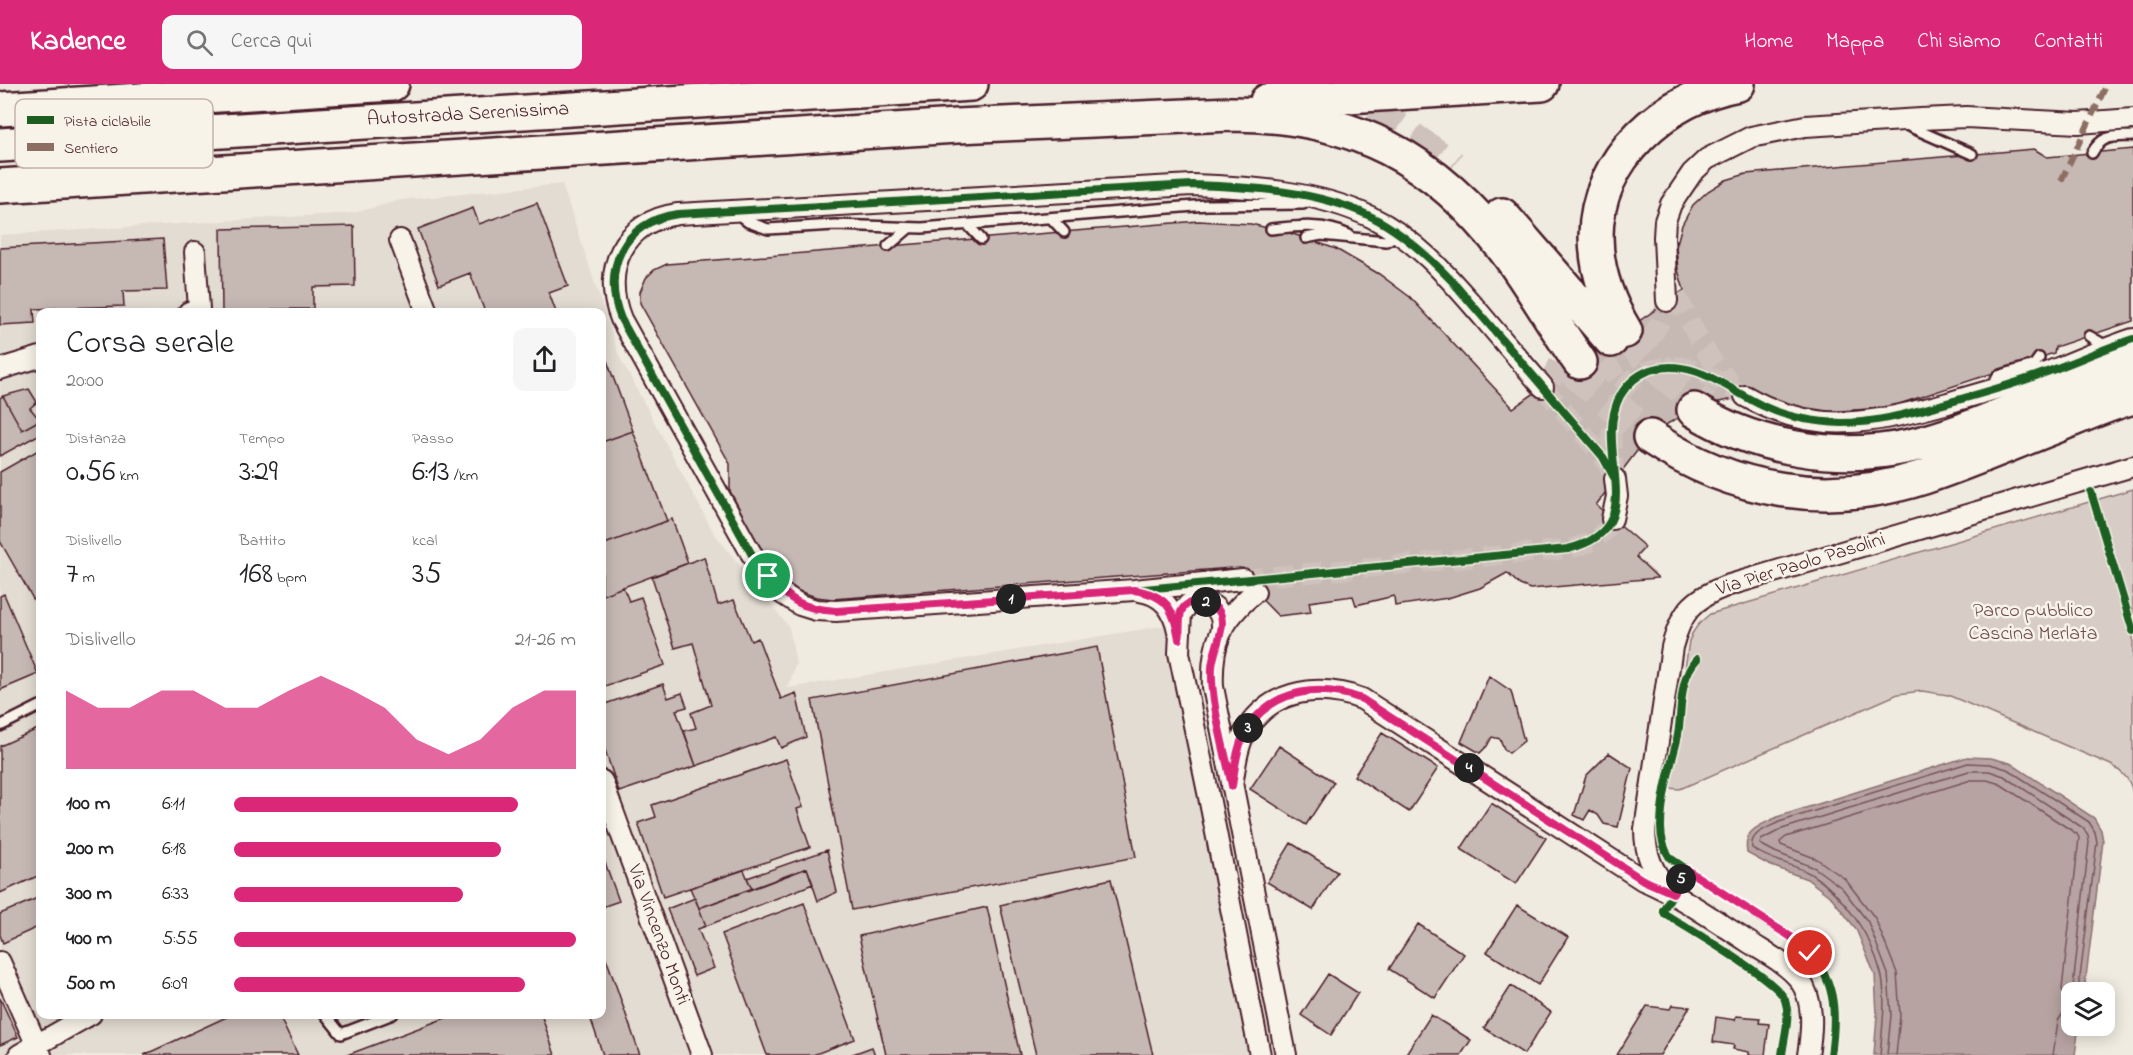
<!DOCTYPE html>
<html lang="it">
<meta charset="utf-8">
<style>
:root{--surface:#fff;--page:#f6f6f6;--text:#202124;--muted:#757577;--accent:#db2777}
body{margin:0;font-family:"Indie Flower",sans-serif;background:var(--page);color:var(--text);height:100vh;display:flex;flex-direction:column;font-size:22px;white-space:nowrap}
*{box-sizing:border-box;margin:0}
p{font-size:20px;color:var(--muted)}
.icon{flex:none;width:33px;height:33px;fill:none;stroke:currentColor;stroke-width:2;stroke-linecap:round;stroke-linejoin:round}
.map{position:relative;flex:1;overflow:hidden}
.details{position:absolute;left:36px;top:224px;width:570px;height:711px;display:flex;flex-direction:column;background:var(--surface);border-radius:12px;box-shadow:0 3px 15px #0003}
.details>*{flex:none}
.buttons{position:absolute;left:2061px;top:898px;display:grid;gap:12px}
.buttons a{display:grid;place-items:center;width:54px;height:54px;border-radius:12px;background:var(--surface);box-shadow:0 3px 15px #0003;font-size:30px}
.pin{position:absolute;display:grid;place-items:center;width:51px;height:51px;color:#fff;margin:-26px;border:3px solid #fff;border-radius:50%;box-shadow:0 2px 6px #0007}
.km{position:absolute;width:30px;height:30px;margin:-15px;border-radius:50%;background:#222;color:#fff;font-size:16px;line-height:30px;text-align:center}
.round{display:grid;place-items:center;flex:none;width:63px;height:63px;border-radius:12px;background:var(--page)}
.overview{display:flex;align-items:center;justify-content:space-between;height:102px;padding:0 30px}
h1{font-size:33px;font-weight:600;line-height:45px}
.figures{display:grid;grid-template-columns:repeat(3,1fr);gap:9px;height:102px;padding:6px 30px}
.figures div{display:grid;align-content:center}
.figures b{font-size:30px;font-weight:600}
.figures small{font-size:16px;font-weight:400}
.figures p{font-size:16px}
.chart{height:168px;padding:12px 30px}
.chart p{display:flex;justify-content:space-between}
.chart svg{width:100%;height:108px;margin-top:6px;fill:var(--accent);opacity:.7}
ul{padding:0 30px;list-style:none;font-size:20px}
li{display:grid;grid-template-columns:96px 72px 1fr;align-items:center;height:45px}
li i{height:15px;border-radius:8px;background:var(--accent)}
header{display:flex;align-items:center;gap:36px;box-sizing:border-box;height:84px;padding:0 30px;background:var(--accent);color:#fff}
header strong{font-size:28px}
nav{display:flex;gap:33px;margin-inline-start:auto;font-size:21px}
.search{width:420px;height:54px;background:var(--page);display:flex;align-items:center;gap:15px;box-sizing:border-box;padding:0 21px;border-radius:12px;color:var(--muted);font-size:22px}
.map>svg:first-child{display:block}
</style>
<header>
<strong>Kadence</strong>
<div class="search"><svg class="icon" aria-label="search" viewBox="0 0 24 24"><circle cx="10" cy="10" r="6"/><path d="M15 15l6 6"/></svg>Cerca qui</div>
<nav><a>Home</a><a>Mappa</a><a>Chi siamo</a><a>Contatti</a></nav>
</header>
<div class="map">
<svg width="2133" height="971" viewBox="0 0 2133 971">
<rect width="100%" height="100%" fill="#f0ebe0"/>
<filter id="ink" filterUnits="userSpaceOnUse"><feTurbulence type="fractalNoise" baseFrequency=".0167" numOctaves="2"/><feDisplacementMap in="SourceGraphic" scale="12" xChannelSelector="R" yChannelSelector="G"/><feConvolveMatrix kernelMatrix="1 2 1 2 8 2 1 2 1" color-interpolation-filters="sRGB"/></filter>
<g filter="url(#ink)">
<path fill="#e3dcd2" fill-rule="evenodd" d="M562 100 619 272 714 449 789 543 796 579 788 604 1174 540 1251 971H0V151L353 129 401 116ZM40 228H602V930H40Z"/>
<path fill="#d8cdc6" stroke="#917678" stroke-width="1.5" d="M2133 405V712C2132 697 2124 689 2111 681L1948 611 1922 607 1898 610 1680 705 1668 704 1689 557C1693 545 1700 538 1710 530Z"/>
<path fill="#b7a4a2" stroke="#8b6f72" stroke-width="1.5" d="M1967 673 1991 674 2010 679 2094 734 2101 746 2103 757 2084 909H2072V942H2079L2075 971H1874L1877 931 1875 891 1856 845 1832 814 1807 795 1769 781 1747 769C1743 745 1758 743 1777 733Z"/>
<g fill="none" stroke-linecap="round" stroke-linejoin="round">
<path stroke="#76545b" stroke-width="1.5" d="M1880 971C1882 948 1887 911 1881 889 1871 851 1844 811 1811 790 1792 779 1770 777 1752 764 1749 749 1768 744 1779 738L1968 679 1990 680 2007 685 2089 738 2095 748 2097 758 2078 909
M1887 971 1891 931 1888 890 1868 838 1842 804 1815 784 1775 768 1760 760 1761 756 1782 745 1969 687H1989L2004 692 2083 744 2088 751 2089 758 2072 912
M1896 971 1900 932 1897 889 1875 834 1845 795 1817 775 1781 761 1780 758 1786 753 1971 696H1987L2000 700 2077 750 2079 754 2062 905 2067 923 2058 937 2053 971"/>
</g>
<path fill="#c6b8b3" stroke="#4a1f2b" stroke-width="1.5" d="M2034 65 2047 73 2133 65V237L2055 263 2054 269 1875 328 1869 325 1825 328 1819 331 1754 311 1714 319 1688 328 1667 340 1640 363 1596 421 1645 463 1636 473 1658 494 1530 505 1520 501 1507 489 1480 504 1448 514 1395 522 1394 512 1356 521 1353 512 1309 518 1311 528 1278 532 1231 484 833 515 816 513 799 507 788 499 777 489 763 470 730 407V380L640 219V208L646 194 654 186 667 180 1199 137 1251 140 1293 150 1336 165 1379 190 1410 213 1513 324 1684 206 1678 186 1676 163 1682 141 1693 121 1708 107 1726 96 1746 90 1768 88Z
M537 119 568 202 549 209 556 228H485L470 189 439 201 418 145 473 124 479 140Z
M354 142 355 202 313 203V225H272V228H222L221 145Z
M163 155 167 206 123 207 124 222 34 225 35 239 0 241V164Z
M606 274 633 347 602 358V276Z
M29 305 37 318 30 324 40 336 22 346 3 312Z
M3 312 22 346 40 336V350L0 372V314Z
M633 347 667 437 602 461V358Z
M40 365V527L0 457V388Z
M672 435 688 479 602 511V461Z
M704 473 718 521 734 516 751 557 758 554 781 615 796 609 806 653 781 664 776 653 696 682 684 647 696 644 691 629 711 621 693 559 675 564 652 493Z
M623 503 629 517 641 513 665 581 602 603V511Z
M4 510 38 590 0 606V512Z
M1097 563 1136 773 852 826 812 616Z
M1489 592 1511 607 1524 657 1509 669 1504 665 1500 655 1492 653 1487 662 1480 669 1461 658Z
M663 600 668 614 682 609 687 623 676 626 696 682 619 708 602 657V621Z
M40 644V791L0 809V662Z
M1382 649 1438 684 1409 728 1354 692Z
M1279 662 1334 698 1306 741 1250 705Z
M1609 669 1632 684 1618 743 1604 740 1598 731 1590 726 1584 736 1574 731 1586 692Z
M786 675 803 723 797 725 810 763 663 813 638 739 656 733 652 721Z
M1491 719 1546 754 1516 800 1461 765Z
M1291 759 1337 788 1313 826 1267 798Z
M827 766 837 808 818 817 807 784 752 805 747 794Z
M603 773 619 817 602 823V774Z
M807 784 813 800 706 842 699 824Z
M744 786 752 805 699 824 690 804Z
M1111 795 1153 971H1036L1000 821Z
M40 813V842L3 859 0 851V830Z
M695 814 706 842 698 845 714 884 694 892 667 825Z
M804 819 855 955 813 971H767L722 850Z
M1517 821 1568 853 1538 901 1487 868Z
M987 823 1020 971H886L859 852Z
M1418 840 1464 870 1435 914 1389 885Z
M602 863 615 899 640 971H603L589 930H602Z
M1328 890 1358 909 1331 951 1301 931Z
M1511 902 1551 928 1524 970 1484 944Z
M0 914 18 953 0 961Z
M1672 921 1690 923 1660 971H1617L1647 922 1670 925Z
M233 930H278L298 971H144Z
M456 930H541L555 971H347Z
M1431 931 1471 956 1461 971H1405Z
M1736 932 1760 934 1759 939 1769 940 1765 971H1749V968L1733 965 1734 961 1713 958 1716 933 1735 936Z
M872 963 875 971H850Z"/>
<g fill="none" stroke-linecap="round" stroke-linejoin="round">
<path stroke="#cfc2bc" stroke-width="20" stroke-dasharray="20 10" stroke-linecap="butt" d="M1676 211C1693 242 1706 276 1732 300
M1545 284C1583 304 1600 295 1631 271 1651 256 1662 242 1667 217
M1543 303 1603 373 1612 387
M1615 395C1610 355 1603 298 1655 285 1667 282 1679 281 1691 285 1710 291 1728 303 1745 312
M1243 495 1568 465C1587 461 1604 454 1612 435"/>
<path stroke="#cfc2bc" stroke-width="33" stroke-dasharray="33 16" stroke-linecap="butt" d="M1324 10 1386 37 1453 83
M1625 247C1647 277 1676 299 1705 323
M1571 284 1650 353"/>
<g stroke="#4a1f2b" stroke-width="14">
<path id="lane" d="M1906 41 1972 70
M2092 69C2103 50 2113 53 2133 52
M737 129 748 138 768 145 835 141 922 144 1207 121 1303 120
M1051 134 1064 148
M968 141 981 155
M1271 145C1299 142 1324 139 1349 151
M1306 154 1321 151 1386 157 1398 150
M888 162 909 144
M2089 252 2108 263
M1991 304 1998 292 2034 281 2039 274
M0 642 40 622
M325 930 341 950 393 930"/>
</g>
<g stroke="#4a1f2b" stroke-width="24">
<path id="street" d="M400 156 427 228
M1667 217 1664 153 1665 137 1671 120 1692 89 1707 75 1751 53 1805 42 1921 35 1966 33 2078 39 2133 35
M189 228 199 225 195 168
M0 285 40 273
M1745 312C1816 353 1874 339 1948 319 1980 309 2012 301 2044 290 2073 278 2103 265 2133 255
M1612 435 1617 412 1615 395
M1243 495 1134 506 836 527 816 526 800 521 783 510 768 492 751 469 621 235C601 186 623 137 678 130L1192 101C1252 103 1316 107 1371 133 1417 155 1451 196 1483 233 1503 257 1523 280 1543 303
M1140 507C1162 510 1174 525 1178 547
M1255 508C1221 536 1211 559 1213 603L1286 971
M1222 545C1223 523 1208 514 1189 520L1181 529 1179 569 1208 708 1260 971
M602 697 702 971
M1232 702C1235 683 1237 660 1248 643 1275 604 1321 600 1362 615L1643 796C1681 812 1713 835 1747 857 1764 868 1786 879 1799 895 1815 917 1812 946 1808 971
M1669 806C1652 788 1645 770 1645 745L1672 563C1681 529 1692 515 1726 502L2133 382
M0 878 41 971
M19 971 91 930"/>
</g>
<g stroke="#4a1f2b" stroke-width="38">
<path id="highway" d="M1267 17 1542 0
M0 25 392 0
M0 61 971 0
M0 102 957 42 1231 30C1353 30 1436 74 1509 171 1534 205 1555 243 1580 278
M1502 131 1611 256
M1625 247C1607 217 1596 186 1596 152 1596 74 1666 13 1738 0
M1694 326C1757 365 1839 378 1910 362 1946 354 1980 340 2014 326 2054 310 2093 295 2133 279
M1650 353C1734 409 1828 424 1924 393 1969 378 2012 359 2056 342 2081 332 2107 320 2133 313"/>
</g>
<use href="#lane" stroke="#f7f3e8" stroke-width="9"/>
<use href="#street" stroke="#f7f3e8" stroke-width="20"/>
<use href="#highway" stroke="#f7f3e8" stroke-width="33"/>
<path stroke="#8d6e63" stroke-width="6" stroke-dasharray="12 6" stroke-linecap="butt" d="M2061 97 2107 0"/>
<g stroke="#f7f3e8" stroke-width="11">
<path id="cycleway" d="M1615 395 1603 373 1451 196C1428 172 1402 148 1372 133 1317 106 1252 103 1192 101L678 130C623 137 601 186 621 235L751 469 768 492 783 510 800 521 816 526 836 527 1134 506 1568 465C1655 444 1591 368 1620 312 1627 300 1637 291 1650 286 1693 273 1727 305 1763 322 1788 334 1814 338 1842 339 1876 339 1907 330 1940 321 1975 311 2010 302 2044 289 2074 278 2103 265 2133 255
M2091 408 2133 547
M1697 575C1677 596 1683 630 1677 656 1670 684 1661 714 1661 743 1661 754 1664 765 1670 774 1701 795 1732 815 1762 836 1775 845 1790 851 1801 861 1837 891 1837 929 1831 971
M1687 786 1663 826 1665 830C1687 844 1778 896 1785 916 1791 933 1784 953 1782 971"/>
</g>
<use href="#cycleway" stroke="#1b5e20" stroke-width="8"/>
</g>
</g>
<g fill="none" stroke-linecap="round" stroke-linejoin="round" filter="url(#ink)">
<g stroke="#fff" stroke-width="12">
<path id="route" d="M768 492C790 517 802 525 836 527L1134 506C1167 511 1174 525 1179 555 1180 547 1179 536 1181 528 1187 512 1213 516 1220 529 1227 542 1213 567 1212 583 1210 617 1225 667 1232 702 1235 683 1237 660 1248 643 1275 604 1321 600 1362 615L1643 796 1673 809 1687 786 1791 853 1810 869"/>
</g>
<use href="#route" stroke="#db2777" stroke-width="8"/>
</g>
<g text-anchor="middle" dominant-baseline="central" stroke-width="5" stroke-linejoin="round" paint-order="stroke">
<g font-size="20" fill="#4a1f2b" stroke="#f7f3e8">
<text transform="translate(468 31) rotate(-3)">Autostrada Serenissima</text>
<text transform="translate(1801 481) rotate(-17)">Via Pier Paolo Pasolini</text>
<text transform="translate(658 851) rotate(70)">Via Vincenzo Monti</text>
</g>
<g font-size="20" fill="#6e4a52" stroke="#f7f3e8">
<text x="2033" y="527">Parco pubblico<tspan x="2033" dy="23">Cascina Merlata</tspan></text>
</g>
</g>
<rect x="15" y="15" width="198" height="69" rx="9" fill="#f7f3e8" stroke="#c3b3af" stroke-width="1.5"/>
<rect x="27" y="32" width="27" height="8" fill="#1b5e20"/>
<rect x="27" y="59" width="27" height="8" fill="#8d6e63"/>
<g font-size="16" fill="#4a1f2b">
<text x="64" y="42">Pista ciclabile</text>
<text x="64" y="69">Sentiero</text>
</g>
</svg>
<div class="buttons">
<a><svg class="icon" aria-label="layers" viewBox="0 0 24 24"><path d="M12 4l9 5-9 5-9-5zM3 14l9 5 9-5"/></svg></a>
</div>
<div class="pin" style="left:768px;top:492px;background:#1e9e55"><svg class="icon" aria-label="arrive" viewBox="0 0 24 24"><path d="M6 21V4h12l-3 4 3 4H6"/></svg></div>
<div class="pin" style="left:1810px;top:869px;background:#d93025"><svg class="icon" aria-label="check" viewBox="0 0 24 24"><path d="M5 12l5 5 9-10"/></svg></div>
<b class="km" style="left:1011px;top:515px">1</b>
<b class="km" style="left:1206px;top:518px">2</b>
<b class="km" style="left:1248px;top:644px">3</b>
<b class="km" style="left:1469px;top:684px">4</b>
<b class="km" style="left:1681px;top:795px">5</b>
<section class="details">
<div class="overview"><div><h1>Corsa serale</h1><p>20:00</p></div><a class="round"><svg class="icon" aria-label="share" viewBox="0 0 24 24"><path d="M12 15V3M7 8l5-5 5 5M5 13v7h14v-7"/></svg></a></div>
<div class="figures">
<div><p>Distanza</p><b>0.56<small> km</small></b></div>
<div><p>Tempo</p><b>3:29</b></div>
<div><p>Passo</p><b>6:13<small> /km</small></b></div>
</div>
<div class="figures">
<div><p>Dislivello</p><b>7<small> m</small></b></div>
<div><p>Battito</p><b>168<small> bpm</small></b></div>
<div><p>kcal</p><b>35</b></div>
</div>
<div class="chart"><p><span>Dislivello</span>21–26 m</p>
<svg viewBox="0 0 160 44" preserveAspectRatio="none"><path d="M0 44V12L10 19L20 19L30 12L40 12L50 19L60 19L70 12L80 6L90 12L100 19L110 32L120 38L130 32L140 19L150 12L160 12V44z"/></svg>
</div>
<ul>
<li><b>100 m</b>6:11<i style="width:83%"></i></li>
<li><b>200 m</b>6:18<i style="width:78%"></i></li>
<li><b>300 m</b>6:33<i style="width:67%"></i></li>
<li><b>400 m</b>5:55<i style="width:100%"></i></li>
<li><b>500 m</b>6:09<i style="width:85%"></i></li>
</ul>
</section>
</div>
